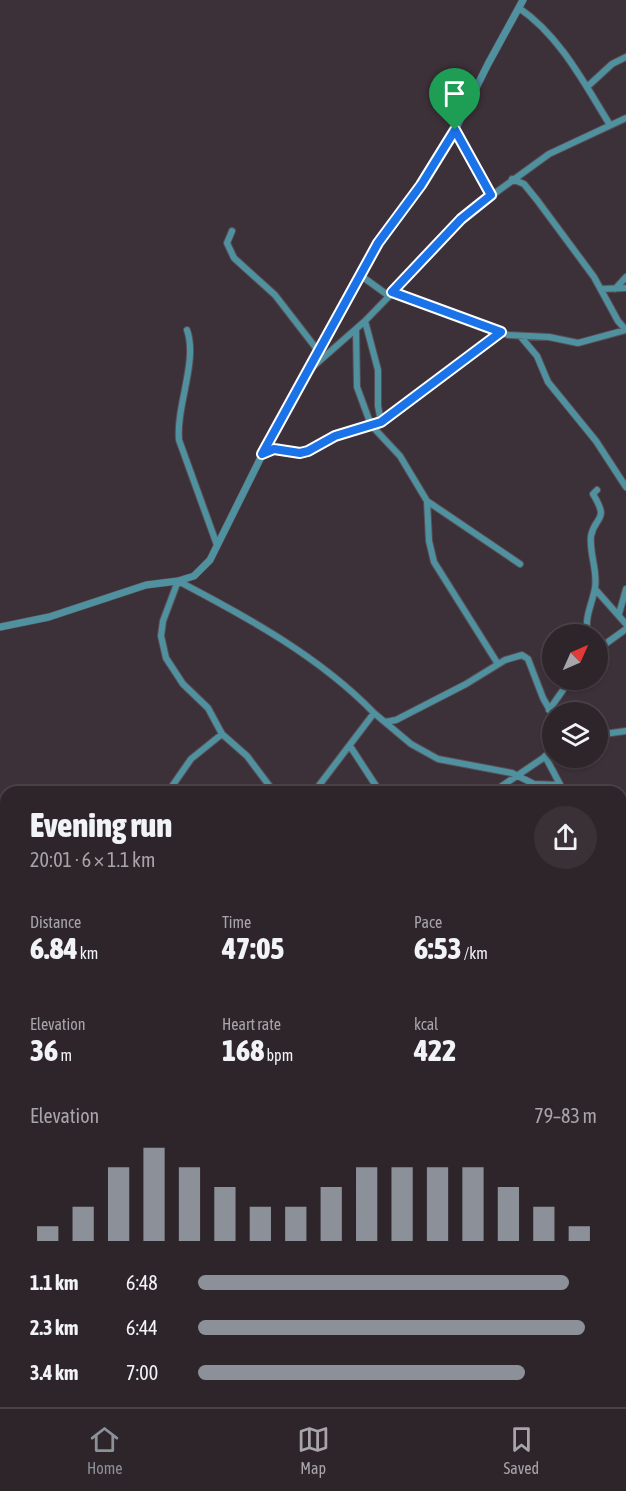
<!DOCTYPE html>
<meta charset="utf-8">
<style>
:root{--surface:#2e252b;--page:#3a3137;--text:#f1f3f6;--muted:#a7a5a9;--line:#494247;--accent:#8c9099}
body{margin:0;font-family:"Asap Condensed",sans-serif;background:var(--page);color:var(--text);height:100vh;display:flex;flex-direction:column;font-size:22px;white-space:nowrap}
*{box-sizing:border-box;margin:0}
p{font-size:20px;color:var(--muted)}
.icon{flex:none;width:33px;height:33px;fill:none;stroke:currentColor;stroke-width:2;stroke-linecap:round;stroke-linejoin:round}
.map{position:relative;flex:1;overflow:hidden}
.panel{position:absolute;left:0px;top:786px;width:627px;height:621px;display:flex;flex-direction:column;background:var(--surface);border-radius:18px 18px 0 0;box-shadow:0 2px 4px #0004,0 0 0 2px var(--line)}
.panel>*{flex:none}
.needle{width:39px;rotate:45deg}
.controls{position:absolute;left:542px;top:624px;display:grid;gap:12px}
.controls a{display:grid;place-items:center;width:66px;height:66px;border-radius:50%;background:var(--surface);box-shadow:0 2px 4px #0004,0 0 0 2px var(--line);font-size:30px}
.pin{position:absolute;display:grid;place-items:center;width:51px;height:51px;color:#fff;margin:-62px -26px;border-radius:50% 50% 50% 0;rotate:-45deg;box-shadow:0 0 6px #0007}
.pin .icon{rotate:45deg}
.round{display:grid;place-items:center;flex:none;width:63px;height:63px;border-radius:32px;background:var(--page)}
.head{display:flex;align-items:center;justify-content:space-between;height:102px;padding:0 30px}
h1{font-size:33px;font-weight:800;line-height:45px}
.figures{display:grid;grid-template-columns:repeat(3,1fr);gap:9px;height:102px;padding:6px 30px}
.figures div{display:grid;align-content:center}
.figures b{font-size:30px;font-weight:800}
.figures small{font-size:16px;font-weight:400}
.figures p{font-size:16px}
.chart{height:168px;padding:12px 30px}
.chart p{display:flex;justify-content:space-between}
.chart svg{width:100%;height:108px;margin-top:6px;stroke:var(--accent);stroke-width:6}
ul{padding:0 30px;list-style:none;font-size:20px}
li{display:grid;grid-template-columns:96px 72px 1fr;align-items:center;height:45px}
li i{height:15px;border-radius:8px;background:var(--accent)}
.tab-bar{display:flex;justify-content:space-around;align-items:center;height:84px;border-top:2px solid var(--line);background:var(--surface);font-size:16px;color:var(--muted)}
.tab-bar a{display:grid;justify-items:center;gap:3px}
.tab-bar .current{color:var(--accent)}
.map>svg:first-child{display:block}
</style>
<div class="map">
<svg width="626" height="1407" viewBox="0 0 626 1407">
<rect width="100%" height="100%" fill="#3d3139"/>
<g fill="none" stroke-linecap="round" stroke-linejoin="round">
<g stroke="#594e55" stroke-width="8">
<path id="minor" d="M519 8C560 36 584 83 610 125
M587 87 612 64 626 57
M455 130 491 195
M512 179 524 184 537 200 594 277 618 321 626 330
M232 231 227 243 234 258 275 295 319 352
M360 275 389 296
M601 289 626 288
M615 289 626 277
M392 292 508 335 549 337 578 343 626 330
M365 321 378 370V406L381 422
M187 330C198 361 176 406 179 440L217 545
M356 330 357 387 371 425 400 456 427 501 520 564
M521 337 537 356 548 382 596 441 626 487
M308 371 365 321 476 207 549 154 626 118
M262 454 274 449 300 453 308 451 335 436 381 422 501 332
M427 501 429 541 434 562 498 664
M595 589 626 624
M619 614 626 589
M588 634C584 617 592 605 595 588 598 571 589 553 591 536 595 515 610 522 593 494L597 490
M597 650 626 629
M549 710 570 680
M374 713 411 744 438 759 512 773 534 784 560 785
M385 722 396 720 466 684 505 660 522 655 528 659 543 698 552 714
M597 735 626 731
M350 746 380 792
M545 756 564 792
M168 792 191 759 222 734
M274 792 247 756 222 734 208 708 183 684 166 658 161 636 163 621 178 581C247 617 320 657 374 713L314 792
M493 792 552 752
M621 869 626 864
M621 897 626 907
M621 934 626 933
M0 973 6 967
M0 1017H6
M621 1052 626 1043
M0 1154 6 1148
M0 1371 6 1378
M23 1401 26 1407
M249 1401 251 1407
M398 1401 399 1407
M97 1407 104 1401
M335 1407 343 1401
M367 1407 372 1401"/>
</g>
<g stroke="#594e55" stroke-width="8">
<path id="tertiary" d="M0 627 49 617 146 585 178 581 194 576 210 560 274 431 349 294 378 243 421 185 455 130 488 64 523 0"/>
</g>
<use href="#minor" stroke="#5091a0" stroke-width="6"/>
<use href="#tertiary" stroke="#5091a0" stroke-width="7"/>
<g stroke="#8f868c" stroke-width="4">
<path id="rail" d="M621 1071 626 1065
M350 1407 355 1401"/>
</g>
<use href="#rail" stroke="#3d3139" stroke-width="1.5" stroke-dasharray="4.5" stroke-linecap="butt"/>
</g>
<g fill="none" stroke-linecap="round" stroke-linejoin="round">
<g stroke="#fff" stroke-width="12">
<path id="route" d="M455 130 491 195 461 219 392 292 501 332 381 422 335 436 308 451 300 453 274 449 262 454 378 243 421 185Z"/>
</g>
<use href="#route" stroke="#1a73e8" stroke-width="8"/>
</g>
</svg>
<div class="controls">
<a><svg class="needle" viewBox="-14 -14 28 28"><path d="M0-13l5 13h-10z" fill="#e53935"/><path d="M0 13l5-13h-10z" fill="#a7a5a9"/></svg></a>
<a><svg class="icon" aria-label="layers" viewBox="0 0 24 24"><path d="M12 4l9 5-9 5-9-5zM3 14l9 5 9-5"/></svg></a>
</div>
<div class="pin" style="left:455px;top:130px;background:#1e9e55"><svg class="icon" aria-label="arrive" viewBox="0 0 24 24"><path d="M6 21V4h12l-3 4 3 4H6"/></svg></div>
<section class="panel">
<div class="head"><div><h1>Evening run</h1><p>20:01 · 6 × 1.1 km</p></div><a class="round"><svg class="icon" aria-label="share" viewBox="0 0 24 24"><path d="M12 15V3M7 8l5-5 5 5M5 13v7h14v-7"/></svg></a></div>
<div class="figures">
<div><p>Distance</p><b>6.84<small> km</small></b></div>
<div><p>Time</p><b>47:05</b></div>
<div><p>Pace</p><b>6:53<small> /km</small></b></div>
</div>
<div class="figures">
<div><p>Elevation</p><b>36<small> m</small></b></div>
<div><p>Heart rate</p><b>168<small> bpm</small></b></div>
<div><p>kcal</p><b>422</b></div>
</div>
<div class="chart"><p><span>Elevation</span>79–83 m</p>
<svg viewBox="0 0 160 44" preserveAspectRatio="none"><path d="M5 44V38M15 44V30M25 44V14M35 44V6M45 44V14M55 44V22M65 44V30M75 44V30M85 44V22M95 44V14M105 44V14M115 44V14M125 44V14M135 44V22M145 44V30M155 44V38"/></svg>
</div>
<ul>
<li><b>1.1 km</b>6:48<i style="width:93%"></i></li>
<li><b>2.3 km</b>6:44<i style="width:97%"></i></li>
<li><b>3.4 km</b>7:00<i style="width:82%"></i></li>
</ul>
</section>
</div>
<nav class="tab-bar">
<a class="current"><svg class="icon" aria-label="home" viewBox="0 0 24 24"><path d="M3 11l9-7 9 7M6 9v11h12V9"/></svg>Home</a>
<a><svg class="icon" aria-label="map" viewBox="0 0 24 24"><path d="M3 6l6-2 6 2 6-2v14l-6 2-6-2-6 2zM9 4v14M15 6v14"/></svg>Map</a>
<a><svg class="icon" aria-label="saved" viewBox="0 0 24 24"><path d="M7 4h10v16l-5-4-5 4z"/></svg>Saved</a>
</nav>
